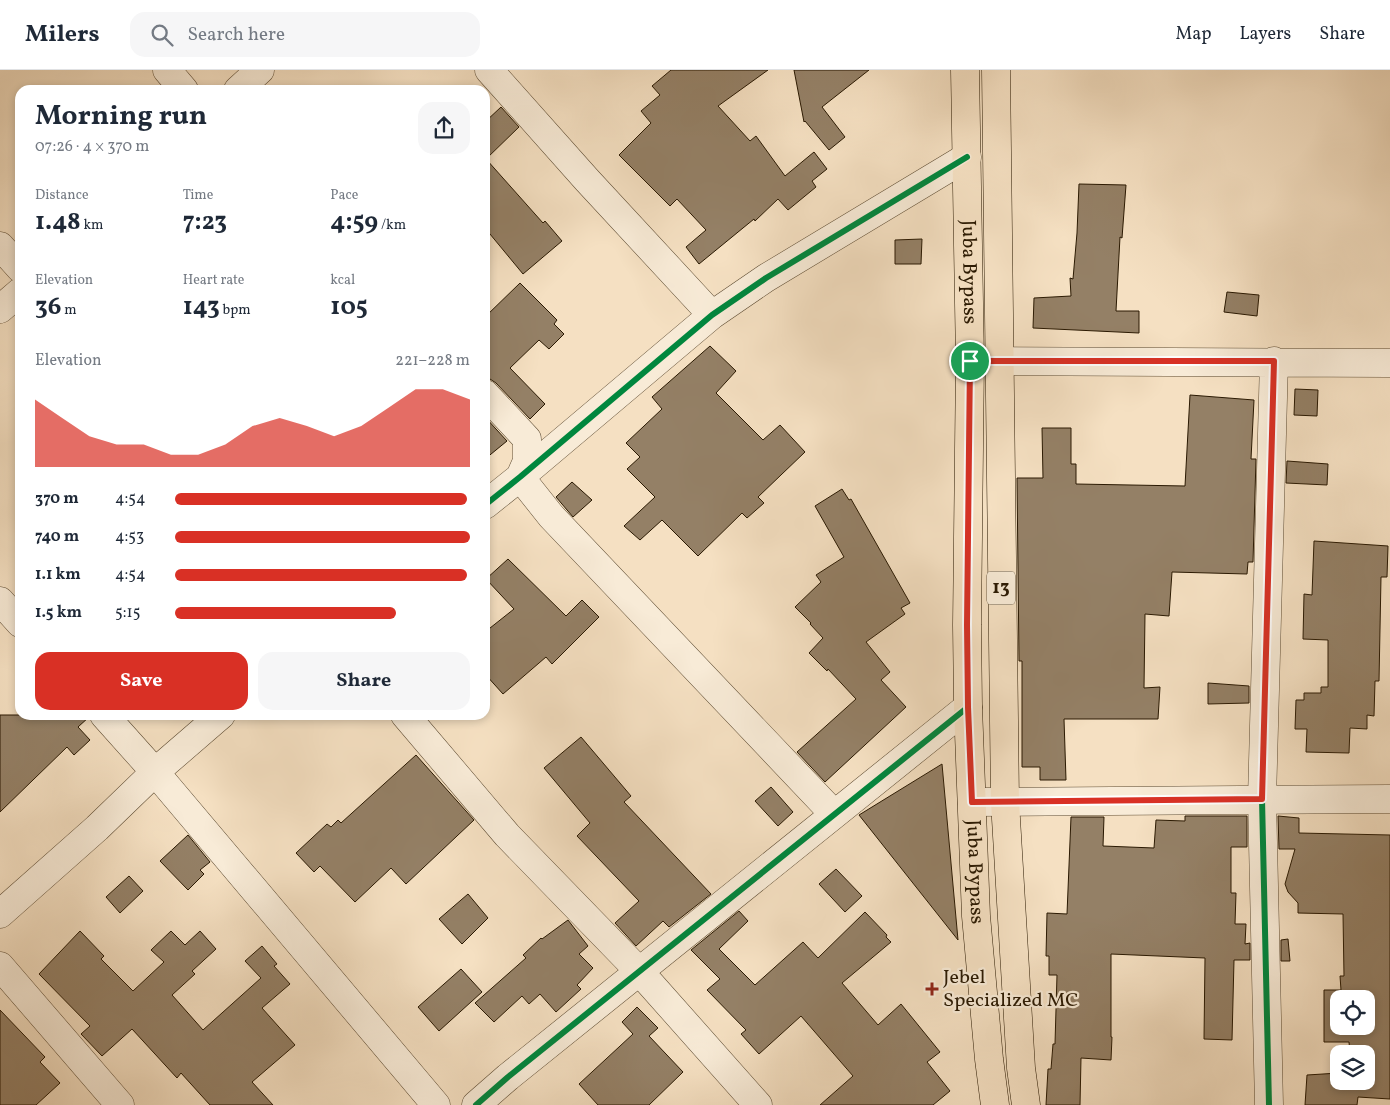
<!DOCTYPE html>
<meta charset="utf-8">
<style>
:root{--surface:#fff;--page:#f6f6f7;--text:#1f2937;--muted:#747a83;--line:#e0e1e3;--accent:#d93025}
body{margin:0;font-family:Vollkorn,serif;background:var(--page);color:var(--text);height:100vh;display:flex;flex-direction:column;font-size:19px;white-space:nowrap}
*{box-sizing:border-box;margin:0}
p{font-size:16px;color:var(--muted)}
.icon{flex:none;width:28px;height:28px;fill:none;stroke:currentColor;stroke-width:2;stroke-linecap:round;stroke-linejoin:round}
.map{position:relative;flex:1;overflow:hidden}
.details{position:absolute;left:15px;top:15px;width:475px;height:635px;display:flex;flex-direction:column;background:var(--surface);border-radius:15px;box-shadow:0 2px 8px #0003}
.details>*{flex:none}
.fabs{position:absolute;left:1330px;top:920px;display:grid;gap:10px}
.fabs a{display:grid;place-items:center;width:45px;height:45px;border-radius:10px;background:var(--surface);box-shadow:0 2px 8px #0003;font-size:25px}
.pin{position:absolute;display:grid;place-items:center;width:42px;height:42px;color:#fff;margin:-21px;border:2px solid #fff;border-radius:50%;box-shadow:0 1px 5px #0007}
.round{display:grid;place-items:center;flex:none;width:52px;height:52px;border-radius:15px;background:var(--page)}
.headline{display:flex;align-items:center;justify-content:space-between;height:85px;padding:0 20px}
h1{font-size:28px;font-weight:700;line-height:38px}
.figures{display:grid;grid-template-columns:repeat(3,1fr);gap:8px;height:85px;padding:5px 20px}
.figures div{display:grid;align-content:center}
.figures b{font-size:25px;font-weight:700}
.figures small{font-size:14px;font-weight:400}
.figures p{font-size:14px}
.chart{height:140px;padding:10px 20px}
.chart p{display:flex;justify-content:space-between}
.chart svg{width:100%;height:90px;margin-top:5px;fill:var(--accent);opacity:.7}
.primary-button{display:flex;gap:10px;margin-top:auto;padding:10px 20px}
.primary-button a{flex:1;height:58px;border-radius:15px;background:var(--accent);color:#fff;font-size:20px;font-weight:700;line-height:58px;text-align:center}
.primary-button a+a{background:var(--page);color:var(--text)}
ul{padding:0 20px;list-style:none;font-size:16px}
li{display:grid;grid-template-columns:80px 60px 1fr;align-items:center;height:38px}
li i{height:12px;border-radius:6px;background:var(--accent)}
header{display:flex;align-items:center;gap:30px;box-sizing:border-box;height:70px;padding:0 25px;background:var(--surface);border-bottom:1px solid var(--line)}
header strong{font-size:24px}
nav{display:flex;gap:28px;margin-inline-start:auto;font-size:18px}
.search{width:350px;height:45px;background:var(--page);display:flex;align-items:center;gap:12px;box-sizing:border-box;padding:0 18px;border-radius:15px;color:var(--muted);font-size:19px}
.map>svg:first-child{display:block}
</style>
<header>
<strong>Milers</strong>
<div class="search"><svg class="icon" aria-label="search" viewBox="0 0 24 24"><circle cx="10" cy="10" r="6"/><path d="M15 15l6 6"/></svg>Search here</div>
<nav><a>Map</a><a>Layers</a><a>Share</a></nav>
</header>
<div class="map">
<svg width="1390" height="1035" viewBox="0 0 1390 1035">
<rect width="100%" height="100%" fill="#f5e0c2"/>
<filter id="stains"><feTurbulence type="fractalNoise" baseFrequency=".004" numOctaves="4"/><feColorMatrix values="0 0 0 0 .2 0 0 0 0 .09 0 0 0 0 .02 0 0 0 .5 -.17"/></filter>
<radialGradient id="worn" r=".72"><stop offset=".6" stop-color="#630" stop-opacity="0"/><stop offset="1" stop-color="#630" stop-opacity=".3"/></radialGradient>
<path fill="#948066" stroke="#2a1902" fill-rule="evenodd" d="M671 0H768L718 36 750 71 756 66 785 106 814 82 827 99 812 111 816 117 788 140 778 129 755 151 754 149 699 194 686 177 706 160 677 129 670 136 619 85 651 53 641 41 660 25 652 16Z
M794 0H869L822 37 845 67 829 80 805 51 804 52Z
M501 37 519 57 486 89 543 153 545 151 562 171 523 204 485 158V52Z
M1079 114 1126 115 1122 168 1120 167 1116 241H1139V263L1033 258 1034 228 1071 226 1070 208 1073 209 1077 163Z
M922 169 921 194H895V170Z
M520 213 557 250 554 254 564 264 549 279 539 270 510 298 545 334 530 349 496 313 490 309H485V247Z
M1227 222 1259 225 1257 246 1224 242Z
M710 276 736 301 716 323 763 370 780 355 805 382 758 427 764 433 747 448 742 443 698 486 662 450 640 470 624 456 655 427 627 399 640 387 626 373 662 339 652 327Z
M1295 319 1318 320 1317 346 1294 345Z
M1190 325 1254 330 1251 389H1256L1253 492H1248L1247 504 1172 502 1169 546 1145 544 1144 618 1160 617 1158 649H1064L1066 710H1040V697H1022V591H1019L1017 408H1043L1042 358H1071V394H1076V414L1185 416Z
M485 347 507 371 485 389Z
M1287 391 1328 394 1327 415 1286 413Z
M572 412 592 430 573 447 556 427Z
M842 419 849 430 851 429 910 533 901 538 905 544 866 572 890 602 881 610 906 637 825 712 797 682 856 629 828 599 827 601 809 583 823 568 810 554 811 553 795 537 821 512 816 505 844 487 815 436Z
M1314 471 1388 476 1387 507H1381L1379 611H1375L1374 646 1367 645V659L1350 658 1349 683 1306 682 1307 659H1295L1296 630H1304V623H1321V617H1328V570L1303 569 1304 524 1312 525Z
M508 489 566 546 582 530 599 547 552 594 546 587 503 624 485 604V562L514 539 486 509Z
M1208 613 1249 616V633L1208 634Z
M0 645H89V647L78 657 90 670 74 685 67 677 0 742Z
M581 667 631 726 624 732 711 824 669 857 663 851 636 876 615 853 639 831 577 766 590 753 544 698Z
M416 685 474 750 406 814 391 798 355 832 320 796 314 802 296 783 327 754 331 757 338 750 341 753Z
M942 694 958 870 859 745Z
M771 717 793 742 778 756 755 731Z
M1185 746H1247V777H1231V823H1236L1235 854H1246L1245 874 1250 873V890H1234L1232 970 1204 969 1205 888 1111 884V967H1112L1111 990 1081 988 1080 1035H1046L1048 999H1051L1053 974H1055L1057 905H1049V886H1046L1047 843 1067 844 1071 747H1104L1103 776 1154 778 1156 750 1185 751Z
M1278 746 1299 748V763L1390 765V1029L1358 1027 1357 1035H1305L1307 1005 1339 1003V1011H1366V984H1350L1349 972H1324V920H1341L1340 906H1344L1343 844 1298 843V833L1288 822 1285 814 1295 779H1279ZM1339 929H1366V956H1339Z
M188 765 210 792 200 800 204 804 188 820 160 791Z
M836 799 862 826 845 842 819 814Z
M129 806 143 821 120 843 106 827Z
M468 824 488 848 462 874 439 849Z
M739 841 748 851 719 879 755 915 803 872 818 888 865 842 887 865 886 867 891 872 842 913 878 955 901 934 940 982 927 992 950 1021 933 1035H820L853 1006 801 946 759 984 741 964 746 960 707 920 720 909 691 880Z
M568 850 588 876 579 884 593 898 577 915 581 919 556 942 540 924 529 934 522 926 494 952 475 933 526 888 523 885 541 868 542 869Z
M80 861 104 886 101 889 133 921 164 892 151 880 171 861 185 875 200 861 216 879 192 901 195 904 172 925 203 960 261 908 245 891 262 876 277 894 274 896 290 914 262 938 295 975 252 1012 273 1035H210L181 1003 177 1008 132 959 102 986 81 964 90 956 39 904Z
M1288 869 1290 891H1281V870Z
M461 899 482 922 439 961 418 937Z
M637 937 658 958 649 966 683 1002 649 1035H598L579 1014 633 964 622 952Z
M0 940 45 987 40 992 60 1013 36 1035H0Z"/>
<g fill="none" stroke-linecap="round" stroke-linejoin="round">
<g stroke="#5d4b32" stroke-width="29">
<path id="minor" d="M167 0 184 20
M489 0 587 110 712 245
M238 20 260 0
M0 176 20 198
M0 239 20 222
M970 291 1390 293
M485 324 527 369V391L520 407 551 446 834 744
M485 435 520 407 712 245 766 208 967 87
M0 531 20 553
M104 645 155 702 436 1035
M405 645 507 765 639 901 758 1035
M972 732 1390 729
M0 844 97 758 155 702 221 645
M0 896 120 1035
M476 1035 508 1007 968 637
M1269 1035 1262 729 1274 291"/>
</g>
<g stroke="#2a1902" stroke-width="29">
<g id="major">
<path id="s1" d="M965 0 970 291 967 555 968 637 976 846 989 989 995 1035"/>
<path d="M996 0 1005 732 1021 998 1026 1035"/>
</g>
</g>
<use href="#minor" stroke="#f8ebd7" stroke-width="28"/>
<use href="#major" stroke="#f5e0c2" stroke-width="28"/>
<g stroke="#f8ebd7" stroke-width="9">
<path id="cycleway" d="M485 435 520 407 712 245 766 208 967 87
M476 1035 508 1007 968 637
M1269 1035 1262 729 1274 291"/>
</g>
<use href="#cycleway" stroke="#00873e" stroke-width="6"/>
</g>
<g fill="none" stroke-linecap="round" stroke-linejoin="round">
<g stroke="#fff" stroke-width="10">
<path id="route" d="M970 291H1274L1262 729 972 732 968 637 967 555Z"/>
</g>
<use href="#route" stroke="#d93025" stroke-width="6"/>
</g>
<path fill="#8f2418" stroke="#f8ebd7" stroke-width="2" d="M929.5 911.5h5v5h5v5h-5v5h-5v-5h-5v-5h5z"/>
<g text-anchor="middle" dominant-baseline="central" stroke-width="4.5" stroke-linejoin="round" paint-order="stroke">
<rect fill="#f8ebd7" stroke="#685842" stroke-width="1" x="987" y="501.5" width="28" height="33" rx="4"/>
<g font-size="19" font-weight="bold" fill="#2a1902">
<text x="1001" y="518">13</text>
</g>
<g font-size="20" fill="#2a1902" stroke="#f8ebd7">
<text stroke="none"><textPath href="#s1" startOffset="202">Juba Bypass</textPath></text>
<text stroke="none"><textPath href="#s1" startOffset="802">Juba Bypass</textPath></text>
</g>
<g font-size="20" fill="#2a1902" stroke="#f8ebd7" text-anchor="start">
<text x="943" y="908">Jebel<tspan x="943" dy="23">Specialized MC</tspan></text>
</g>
</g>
<rect width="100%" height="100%" filter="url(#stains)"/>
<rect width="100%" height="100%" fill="url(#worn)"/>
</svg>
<div class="fabs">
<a><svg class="icon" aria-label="locate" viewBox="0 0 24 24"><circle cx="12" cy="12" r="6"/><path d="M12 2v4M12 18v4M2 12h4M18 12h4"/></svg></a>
<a><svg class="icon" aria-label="layers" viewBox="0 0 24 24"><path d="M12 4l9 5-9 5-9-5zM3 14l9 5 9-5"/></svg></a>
</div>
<div class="pin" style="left:970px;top:291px;background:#1e9e55"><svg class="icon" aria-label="arrive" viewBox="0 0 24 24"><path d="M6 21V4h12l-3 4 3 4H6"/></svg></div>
<section class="details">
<div class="headline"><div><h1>Morning run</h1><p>07:26 · 4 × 370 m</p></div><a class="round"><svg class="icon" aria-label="share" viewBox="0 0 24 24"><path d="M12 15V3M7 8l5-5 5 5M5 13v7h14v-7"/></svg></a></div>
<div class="figures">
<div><p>Distance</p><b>1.48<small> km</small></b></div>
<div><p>Time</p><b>7:23</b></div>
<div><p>Pace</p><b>4:59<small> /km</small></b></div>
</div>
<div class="figures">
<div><p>Elevation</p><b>36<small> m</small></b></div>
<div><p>Heart rate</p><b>143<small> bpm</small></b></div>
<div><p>kcal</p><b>105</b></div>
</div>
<div class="chart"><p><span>Elevation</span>221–228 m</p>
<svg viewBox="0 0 160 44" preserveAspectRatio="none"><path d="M0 44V11L10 20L20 29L30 33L40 33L50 38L60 38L70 33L80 24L90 20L100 24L110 29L120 24L130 15L140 6L150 6L160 11V44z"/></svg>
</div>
<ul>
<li><b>370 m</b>4:54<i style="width:99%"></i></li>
<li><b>740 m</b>4:53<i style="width:100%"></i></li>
<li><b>1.1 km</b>4:54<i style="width:99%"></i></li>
<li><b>1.5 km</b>5:15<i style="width:75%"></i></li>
</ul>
<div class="primary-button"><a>Save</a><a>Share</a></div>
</section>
</div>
